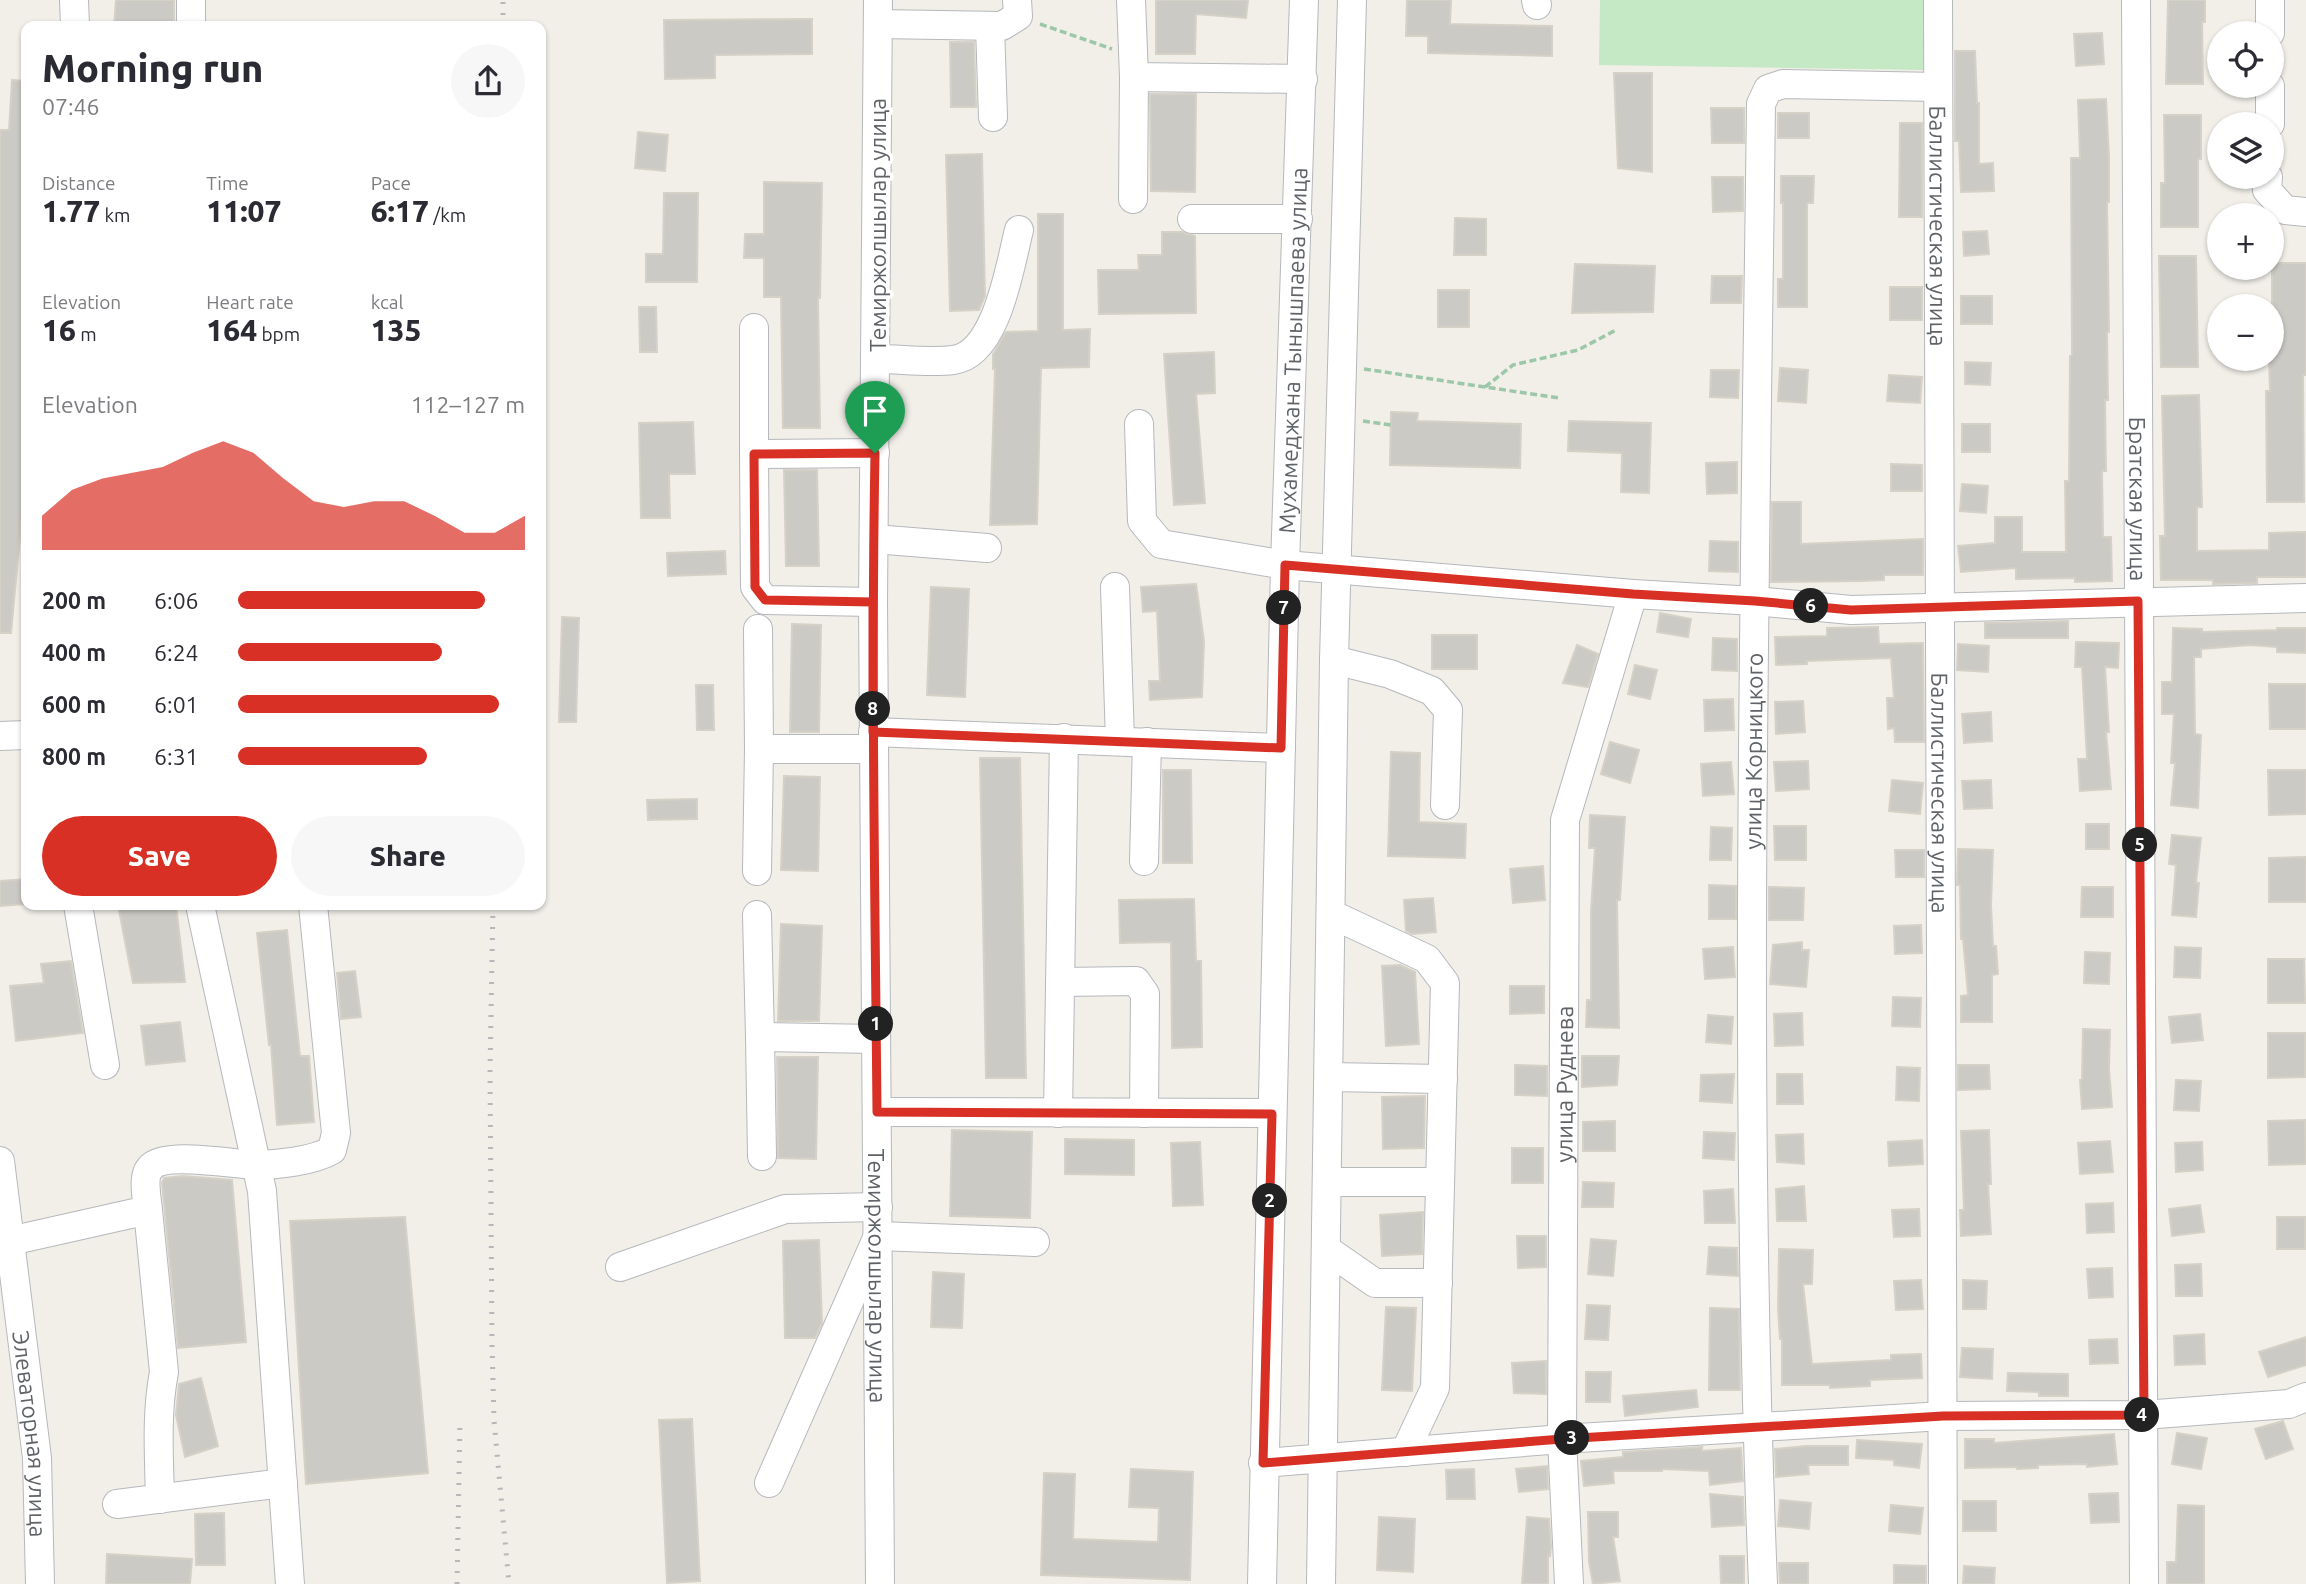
<!DOCTYPE html>
<meta charset="utf-8">
<style>
:root{--surface:#fff;--page:#f7f7f7;--text:#2b2b33;--muted:#7c7c81;--accent:#d93025}
body{margin:0;font-family:Ubuntu,sans-serif;background:var(--page);color:var(--text);height:100vh;display:flex;flex-direction:column;font-size:26px;white-space:nowrap}
*{box-sizing:border-box;margin:0}
p{font-size:23px;color:var(--muted)}
.icon{flex:none;width:38px;height:38px;fill:none;stroke:currentColor;stroke-width:2;stroke-linecap:round;stroke-linejoin:round}
.map{position:relative;flex:1;overflow:hidden}
.details{position:absolute;left:21px;top:21px;width:525px;height:889px;display:flex;flex-direction:column;background:var(--surface);border-radius:14px;box-shadow:0 2px 5px #0004}
.details>*{flex:none}
.buttons{position:absolute;left:2207px;top:21px;display:grid;gap:14px}
.buttons a{display:grid;place-items:center;width:77px;height:77px;border-radius:50%;background:var(--surface);box-shadow:0 2px 5px #0004;font-size:35px}
.pin{position:absolute;display:grid;place-items:center;width:60px;height:60px;color:#fff;margin:-72px -30px;border-radius:50% 50% 50% 0;rotate:-45deg;box-shadow:0 0 7px #0007}
.pin .icon{rotate:45deg}
.km{position:absolute;width:35px;height:35px;margin:-18px;border-radius:50%;background:#222;color:#fff;font-size:19px;line-height:35px;text-align:center}
.round{display:grid;place-items:center;flex:none;width:74px;height:74px;border-radius:37px;background:var(--page)}
.head{display:flex;align-items:center;justify-content:space-between;height:119px;padding:0 21px}
h1{font-size:38px;font-weight:800;line-height:52px}
.figures{display:grid;grid-template-columns:repeat(3,1fr);gap:10px;height:119px;padding:7px 21px}
.figures div{display:grid;align-content:center}
.figures b{font-size:30px;font-weight:800}
.figures small{font-size:19px;font-weight:400}
.figures p{font-size:19px}
.chart{height:196px;padding:14px 21px}
.chart p{display:flex;justify-content:space-between}
.chart svg{width:100%;height:126px;margin-top:7px;fill:var(--accent);opacity:.7}
.primary-button{display:flex;gap:14px;margin-top:auto;padding:14px 21px}
.primary-button a{flex:1;height:80px;border-radius:42px;background:var(--accent);color:#fff;font-size:28px;font-weight:800;line-height:80px;text-align:center}
.primary-button a+a{background:var(--page);color:var(--text)}
ul{padding:0 21px;list-style:none;font-size:23px}
li{display:grid;grid-template-columns:112px 84px 1fr;align-items:center;height:52px}
li i{height:18px;border-radius:9px;background:var(--accent)}
.map>svg:first-child{display:block}
</style>
<div class="map">
<svg width="2306" height="1584" viewBox="0 0 2306 1584">
<rect width="100%" height="100%" fill="#f1efe8"/>
<path fill="#c5e8c5" d="M1600 0H1924V70L1599 65Z"/>
<path fill="#cccac5" stroke="#d6d1c6" stroke-width="2" d="M116 0H174V26H114Z
M1156 0H1248L1246 18 1196 14 1195 54H1156Z
M1407 0H1451L1450 24 1552 26V56L1428 53V36H1406Z
M2168 0H2205V22H2202L2203 84H2166Z
M812 19V54L715 55V78L665 79 664 20Z
M2102 33 2104 64 2076 66 2074 34Z
M950 42H974L976 107H951Z
M1955 51H1975L1977 103H1979V164L1993 163 1994 191 1961 192 1959 141H1955Z
M1614 73H1652V172L1618 168Z
M12 80 26 81V473L11 633H0V130H9Z
M1150 94H1196L1195 192 1151 191Z
M2106 99 2109 157V202H2107L2109 332H2107L2108 400H2105L2106 471H2102L2103 537H2111L2112 581 2075 582V578L2016 579V568L1961 572 1958 546 1995 543V517H2022V552H2066L2065 481H2069L2070 356H2072L2071 158H2080L2078 100Z
M1711 108H1744V143H1712Z
M1778 113H1809V138H1778Z
M2164 115H2201V159H2198V227H2161V183H2165Z
M1900 123H1922V217H1899Z
M638 132 668 135 665 171 635 168Z
M982 154 985 296 979 310 950 311 946 155Z
M1781 176H1814L1813 203H1807V307H1778V279H1783V203H1781Z
M1712 177H1743V211L1713 212Z
M764 182 822 183 820 298H818L820 428H783L781 297H764V258H744L745 234H764Z
M664 193H698L697 282H646V254H663Z
M1038 214H1063V330L1090 329 1089 367 1041 368 1037 524 990 525 995 369H993V354L1006 332 1038 331Z
M1455 218 1486 219V255H1454Z
M1987 231 1989 254 1964 256 1963 232Z
M1162 232H1182L1195 236 1196 313 1099 314 1098 270H1139L1138 255H1162Z
M2159 256H2196L2198 367H2161Z
M2272 263H2306V375H2303L2304 502H2267L2266 391H2270L2269 359H2272Z
M1575 264 1655 266 1653 312 1572 313Z
M1712 276H1742L1741 303H1711Z
M1890 287H1922V320H1890Z
M1438 290H1469V327H1438Z
M1961 296H1992V324H1961Z
M639 307H656L657 352H640Z
M1214 352 1215 393 1196 394 1205 503 1174 505 1164 354Z
M1965 362 1991 363 1990 385 1965 384Z
M1780 368 1808 370 1806 403 1778 401Z
M1711 370H1739L1738 398 1710 397Z
M1889 375 1922 377 1920 403 1887 401Z
M2199 395 2202 507H2197V551L2269 550V533L2306 532V577H2257V583L2213 584V580H2161L2160 536H2165L2162 396Z
M1391 412 1418 413 1417 421 1521 424 1520 468 1390 465Z
M1569 421 1651 423 1649 493 1621 492 1622 453 1568 451Z
M693 422 695 474H669L670 518H641L639 423Z
M1962 424H1990V452H1962Z
M1737 462V493L1707 494 1706 463Z
M1891 464 1922 465V491H1891Z
M784 470H817L819 566H786Z
M1962 484 1988 486 1986 513 1960 511Z
M1772 502H1801V544L1923 539V575H1884V580L1861 581 1771 582Z
M1710 541 1738 542V572L1709 571Z
M725 551 726 574 668 576 667 553Z
M1196 584 1204 641 1202 697 1150 700 1149 681H1160L1157 611 1143 612 1141 587Z
M931 587 969 589 965 697 927 695Z
M1660 613 1691 619 1688 637 1657 632Z
M562 617 579 618 576 722H559Z
M2068 621V638H1985V623Z
M792 624 821 625 819 732H790Z
M1878 627 1879 644 1923 643 1924 742H1895L1894 728 1888 729 1887 698H1894L1891 658 1807 661V664L1776 665 1775 637 1827 636V628Z
M2173 628 2202 629V632L2277 630V628H2306V653L2277 652V647L2250 645 2201 649V657H2194L2195 734 2201 735 2198 808 2171 805 2175 763H2171L2174 714H2162V682H2172Z
M1432 635H1477V669H1432Z
M1713 638 1737 639V671L1712 670Z
M2076 642 2119 643 2118 668 2105 667 2109 732H2106L2111 789 2080 791 2078 759H2087L2082 667H2075Z
M1958 644 1989 646 1988 672 1957 670Z
M1577 645 1598 654 1588 687 1563 683Z
M1635 665 1657 670 1650 699 1628 694Z
M2269 684H2306V729H2270Z
M696 685H713L714 730H697Z
M1733 699 1734 730 1705 731 1704 700Z
M1803 701 1805 732 1776 734 1775 702Z
M1991 712 1992 741 1964 743 1962 714Z
M1610 742 1639 750 1630 783 1601 774Z
M1391 752 1420 753 1419 822 1466 824 1465 858 1388 856Z
M980 758H1020L1026 1078H986Z
M1808 761 1809 789 1776 791 1774 762Z
M1731 762 1734 794 1703 796 1701 764Z
M1163 770H1191L1192 863H1163Z
M2268 770H2306V814L2269 815Z
M784 776 820 777 818 871 781 870Z
M1892 780 1923 783 1920 814 1889 811Z
M1991 780 1992 808 1964 809 1962 781Z
M697 799V819L648 820 647 800Z
M1590 815 1625 817 1620 900H1617L1619 1028 1586 1027 1587 1000H1591V911L1595 848H1589Z
M2086 824H2109V849H2086Z
M1774 826H1806V860H1775Z
M1711 827 1732 828 1731 860H1710Z
M2172 835 2201 838 2196 883H2199L2196 917 2172 915 2176 865 2169 864Z
M1958 849 1993 850 1991 905 1993 946H1996L1998 974 1992 975V1022H1961V996L1968 995 1963 939H1961L1960 885H1957Z
M1895 850H1924V877H1896Z
M2306 857V902H2269V858Z
M1543 866 1545 900 1513 903 1510 869Z
M26 879V904L0 906V881Z
M1709 885 1736 886V919H1709Z
M1769 887 1804 888 1803 920H1769Z
M2082 887H2113V917H2081Z
M1433 898 1436 932 1412 934 1406 931 1404 900Z
M1194 899 1196 961H1201L1202 1047 1172 1048 1171 942 1120 943 1119 900Z
M118 905H176L185 982 133 983Z
M781 924 822 926 819 1021H778Z
M1921 925 1922 953 1895 954 1894 926Z
M287 930 300 1056H309L314 1122 277 1125 271 1045H269L257 933Z
M1802 942V950H1809L1806 987 1770 984 1773 945Z
M1733 947 1735 977 1705 979 1703 949Z
M2175 947 2201 948 2200 978 2174 977Z
M2085 952 2110 953 2109 984 2084 983Z
M2268 959H2304L2305 1003H2268Z
M71 961 83 1033 16 1041 10 986 44 983 41 964Z
M1400 965 1415 972 1419 1044 1386 1046 1382 966Z
M355 971 361 1017 341 1019 337 973Z
M1510 986H1544V1013L1510 1014Z
M1893 997 1921 998 1920 1027 1892 1026Z
M1802 1013 1803 1045 1775 1046 1774 1014Z
M2200 1014 2203 1040 2172 1043 2169 1017Z
M1708 1015 1733 1017 1731 1044 1706 1042Z
M180 1022 185 1061 146 1065 141 1026Z
M2083 1029 2110 1030 2109 1069 2112 1107 2082 1109 2080 1080H2082Z
M2268 1033H2305V1077L2268 1078Z
M1582 1056H1619L1617 1085 1582 1087Z
M777 1057H818L816 1159 778 1158Z
M1515 1065 1547 1066V1096L1515 1095Z
M1958 1065H1989L1990 1089 1958 1090Z
M1897 1067 1920 1068 1919 1101 1896 1100Z
M1734 1074 1732 1103 1700 1101 1701 1075Z
M1777 1074H1802L1803 1104H1777Z
M2176 1080 2201 1081 2199 1111 2174 1110Z
M1425 1096 1424 1148 1383 1149 1382 1097Z
M2305 1120 2306 1164 2269 1165 2268 1121Z
M1615 1121V1151H1583V1122Z
M952 1130 1032 1132 1030 1218 950 1216Z
M1989 1130 1991 1184H1988L1991 1234 1961 1236 1960 1210H1964L1961 1131Z
M1704 1132 1735 1133 1734 1160 1703 1158Z
M1803 1134 1804 1164 1777 1162 1776 1135Z
M1065 1139 1134 1140V1175L1065 1174Z
M1922 1140 1923 1164 1889 1166 1888 1142Z
M2110 1141 2113 1172 2080 1174 2078 1143Z
M1200 1142 1203 1205 1173 1206 1171 1143Z
M2202 1142 2203 1170 2176 1172 2175 1143Z
M1512 1148H1543V1183H1512Z
M183 1176 232 1180 246 1342 178 1348 162 1183 164 1178Z
M1583 1182 1614 1183 1613 1207H1582Z
M1804 1186 1806 1221H1777L1776 1189Z
M1733 1189 1735 1223H1705L1704 1191Z
M2113 1203 2114 1232 2087 1233 2086 1204Z
M2200 1205 2204 1232 2172 1236 2169 1209Z
M1919 1209 1920 1236 1894 1237 1892 1210Z
M1423 1212 1422 1254 1382 1256 1380 1215Z
M405 1217 428 1473 306 1484 290 1221Z
M2277 1217H2305V1249H2277Z
M1517 1236H1546V1267L1518 1268Z
M1591 1239 1616 1241 1613 1276 1588 1274Z
M819 1240 822 1323 815 1338H785L783 1241Z
M1709 1247 1737 1248 1738 1276 1707 1274Z
M1779 1249 1813 1250 1812 1284H1803L1812 1364 1891 1360V1355L1921 1354 1922 1378 1870 1380V1386L1830 1388V1385H1782V1339H1780L1778 1309Z
M2201 1264 2202 1296H2176L2175 1265Z
M2112 1268 2113 1297 2089 1298 2087 1269Z
M933 1272 964 1274 962 1328 931 1327Z
M1921 1280 1923 1309 1896 1310 1894 1281Z
M1963 1280 1987 1281 1986 1309H1963Z
M1587 1305 1610 1306 1608 1340 1585 1339Z
M1386 1307 1416 1308 1412 1391 1382 1390Z
M1710 1308 1739 1309 1740 1390H1709Z
M2204 1334 2205 1364 2175 1365 2174 1336Z
M2306 1337V1365L2268 1377 2259 1352Z
M2117 1339 2118 1363 2090 1364 2089 1340Z
M1962 1348 1993 1349 1992 1379 1960 1377Z
M1546 1361V1394L1514 1393 1512 1363Z
M1586 1372H1611L1610 1402H1586Z
M2008 1373 2068 1374V1396H2039V1392L2007 1391Z
M201 1378 218 1446 185 1457 176 1415 179 1384Z
M1696 1390 1698 1407 1625 1416 1623 1396Z
M692 1419 700 1581 667 1583 659 1420Z
M2283 1421 2293 1449 2266 1459 2255 1429Z
M2177 1433 2207 1438 2201 1469 2172 1464Z
M2114 1434 2117 1464 2087 1467V1464L2038 1465V1468L2017 1469V1467L1965 1468V1439H1994V1443Z
M1857 1440 1922 1444 1919 1468 1894 1465V1460L1856 1458Z
M1806 1446H1848V1465H1808L1809 1474 1776 1477 1775 1449Z
M1702 1447V1451L1741 1448 1743 1481 1710 1485 1709 1471 1662 1469V1471H1613L1614 1483 1584 1486 1581 1461 1623 1457V1452Z
M1547 1466 1548 1489 1519 1492 1516 1469Z
M1131 1469 1193 1472 1190 1580 1041 1575 1044 1473 1075 1474 1073 1539 1158 1542 1159 1508 1129 1507Z
M1474 1469 1475 1499H1447L1446 1470Z
M2118 1493 2119 1522 2091 1523 2089 1494Z
M1710 1494 1743 1497 1744 1525 1712 1527Z
M1780 1500 1811 1503 1809 1529 1778 1526Z
M1963 1501H1996V1531H1963Z
M1891 1505 1923 1508 1920 1534 1889 1531Z
M2178 1505 2204 1506V1584H2167V1562H2176Z
M1588 1512H1618V1537H1613L1620 1581 1593 1584 1589 1562Z
M224 1513 225 1565H196L195 1514Z
M1379 1517 1415 1519 1413 1572 1377 1570Z
M1527 1517 1549 1519 1551 1546 1550 1556 1548 1555V1584H1522Z
M107 1554 192 1559 190 1584H106Z
M1720 1556H1744V1584H1721Z
M1779 1563H1808V1584H1780Z
M1894 1565 1926 1566V1584H1894Z
M1964 1566 1995 1568 1994 1584H1963Z"/>
<g fill="none" stroke-linecap="round" stroke-linejoin="round">
<g stroke="#b5b8bc" stroke-width="30">
<g id="minor">
<path d="M74 0 75 26"/>
<path d="M191 0V26"/>
<path id="s1" d="M878 0 873 602 880 1584"/>
<path d="M1131 0 1134 77 1303 79"/>
<path d="M1536 0 1537 5"/>
<path id="s2" d="M1938 0 1943 1584"/>
<path id="s3" d="M2136 0 2144 1584"/>
<path d="M2270 0V33"/>
<path d="M878 24 1002 26 1018 16 1017 0"/>
<path d="M990 26 993 117"/>
<path d="M2270 86V124"/>
<path d="M2268 177 2267 190 2285 210 2306 212"/>
<path d="M1133 199 1134 77"/>
<path d="M1192 219H1298"/>
<path d="M754 328V454"/>
<path d="M876 359C901 359 928 363 953 360 997 355 1010 265 1019 230"/>
<path d="M1139 424 1142 521 1161 544 1285 565 1633 594 1755 601 1851 610 2306 598"/>
<path d="M874 539 987 548"/>
<path d="M1115 587 1120 741"/>
<path d="M873 602 765 600 755 587 754 454 875 453"/>
<path d="M758 629 759 749"/>
<path d="M1334 660 1390 674 1432 691 1448 710 1445 805"/>
<path d="M873 732 1281 748"/>
<path d="M0 736 26 735"/>
<path d="M1144 861 1147 742"/>
<path d="M757 871 759 749H873"/>
<path d="M78 905 105 1065"/>
<path d="M200 905 262 1191 290 1584"/>
<path d="M1331 914 1427 959 1445 983 1435 1388 1405 1452"/>
<path d="M757 915 760 1037 876 1039"/>
<path d="M1060 982 1136 981 1145 994 1144 1113"/>
<path d="M760 1037 762 1156"/>
<path d="M1329 1077 1443 1079"/>
<path d="M877 1112 1272 1113"/>
<path d="M1058 1113 1064 738"/>
<path id="s4" d="M0 1161 37 1458 40 1584"/>
<path d="M1327 1182H1440"/>
<path d="M148 1210 164 1372C156 1414 159 1456 160 1499"/>
<path d="M10 1241 148 1210C147 1198 142 1177 150 1168 164 1151 231 1164 254 1165 276 1165 314 1161 332 1150L336 1133 313 905"/>
<path d="M1326 1249 1375 1283H1438"/>
<path d="M620 1267 785 1209 878 1207"/>
<path d="M1263 1463 1562 1439 1943 1416 2144 1415 2289 1404 2306 1397"/>
<path d="M769 1483 878 1236 1035 1242"/>
<path d="M117 1504 283 1483"/>
<path id="s5" d="M1262 1584 1285 565 1304 0"/>
<path d="M1321 1584 1334 660 1352 0"/>
<path id="s6" d="M1569 1584 1562 1439 1565 820 1633 594"/>
<path id="s7" d="M1763 1584C1743 1091 1755 597 1761 104L1768 89 1783 84 1938 87"/>
</g>
</g>
<path stroke="#9cc7a9" stroke-width="3.5" stroke-dasharray="7 3.5" stroke-linecap="butt" d="M1040 24 1112 49
M1364 369 1559 398
M1485 387 1513 365 1578 350 1616 330
M1363 421 1391 425"/>
<use href="#minor" stroke="#fff" stroke-width="28"/>
<path stroke="#b6b7b8" stroke-width="5" stroke-dasharray="2 9" stroke-linecap="butt" d="M503 26V0
M493 905 490 1071 492 1344 494 1420 509 1584
M457 1584 460 1419"/>
</g>
<g fill="none" stroke-linecap="round" stroke-linejoin="round">
<g stroke="#fff" stroke-width="14">
<path id="route" d="M875 453C871 673 875 893 877 1112L1272 1114 1263 1463 1562 1439 1943 1416 2144 1415 2138 601 1851 610 1755 601 1633 594 1285 565 1281 748 873 732V602L765 600 755 587 754 454 875 453"/>
</g>
<use href="#route" stroke="#d93025" stroke-width="9"/>
</g>
<g text-anchor="middle" dominant-baseline="central" stroke-width="7" stroke-linejoin="round" paint-order="stroke">
<g font-size="23" fill="#5f6368" stroke="#fff">
<text transform="translate(877 225) rotate(-90)">Темиржолшылар улица</text>
<text stroke="none"><textPath href="#s2" startOffset="226">Баллистическая улица</textPath></text>
<text stroke="none"><textPath href="#s5" startOffset="1234">Мухамеджана Тынышпаева улица</textPath></text>
<text stroke="none"><textPath href="#s3" startOffset="499">Братская улица</textPath></text>
<text stroke="none"><textPath href="#s7" startOffset="833">улица Корницкого</textPath></text>
<text stroke="none"><textPath href="#s2" startOffset="793">Баллистическая улица</textPath></text>
<text stroke="none"><textPath href="#s6" startOffset="500">улица Руднева</textPath></text>
<text stroke="none"><textPath href="#s1" startOffset="1276">Темиржолшылар улица</textPath></text>
<text stroke="none"><textPath href="#s4" startOffset="275">Элеваторная улица</textPath></text>
</g>
</g>
</svg>
<div class="buttons">
<a><svg class="icon" aria-label="locate" viewBox="0 0 24 24"><circle cx="12" cy="12" r="6"/><path d="M12 2v4M12 18v4M2 12h4M18 12h4"/></svg></a>
<a><svg class="icon" aria-label="layers" viewBox="0 0 24 24"><path d="M12 4l9 5-9 5-9-5zM3 14l9 5 9-5"/></svg></a>
<a>+</a>
<a>−</a>
</div>
<div class="pin" style="left:875px;top:453px;background:#1e9e55"><svg class="icon" aria-label="arrive" viewBox="0 0 24 24"><path d="M6 21V4h12l-3 4 3 4H6"/></svg></div>
<b class="km" style="left:876px;top:1024px">1</b>
<b class="km" style="left:1270px;top:1201px">2</b>
<b class="km" style="left:1572px;top:1438px">3</b>
<b class="km" style="left:2142px;top:1415px">4</b>
<b class="km" style="left:2140px;top:845px">5</b>
<b class="km" style="left:1811px;top:606px">6</b>
<b class="km" style="left:1284px;top:608px">7</b>
<b class="km" style="left:873px;top:709px">8</b>
<section class="details">
<div class="head"><div><h1>Morning run</h1><p>07:46</p></div><a class="round"><svg class="icon" aria-label="share" viewBox="0 0 24 24"><path d="M12 15V3M7 8l5-5 5 5M5 13v7h14v-7"/></svg></a></div>
<div class="figures">
<div><p>Distance</p><b>1.77<small> km</small></b></div>
<div><p>Time</p><b>11:07</b></div>
<div><p>Pace</p><b>6:17<small> /km</small></b></div>
</div>
<div class="figures">
<div><p>Elevation</p><b>16<small> m</small></b></div>
<div><p>Heart rate</p><b>164<small> bpm</small></b></div>
<div><p>kcal</p><b>135</b></div>
</div>
<div class="chart"><p><span>Elevation</span>112–127 m</p>
<svg viewBox="0 0 160 44" preserveAspectRatio="none"><path d="M0 44V32L10 23L20 19L30 17L40 15L50 10L60 6L70 10L80 19L90 27L100 29L110 27L120 27L130 32L140 38L150 38L160 32V44z"/></svg>
</div>
<ul>
<li><b>200 m</b>6:06<i style="width:86%"></i></li>
<li><b>400 m</b>6:24<i style="width:71%"></i></li>
<li><b>600 m</b>6:01<i style="width:91%"></i></li>
<li><b>800 m</b>6:31<i style="width:66%"></i></li>
</ul>
<div class="primary-button"><a>Save</a><a>Share</a></div>
</section>
</div>
